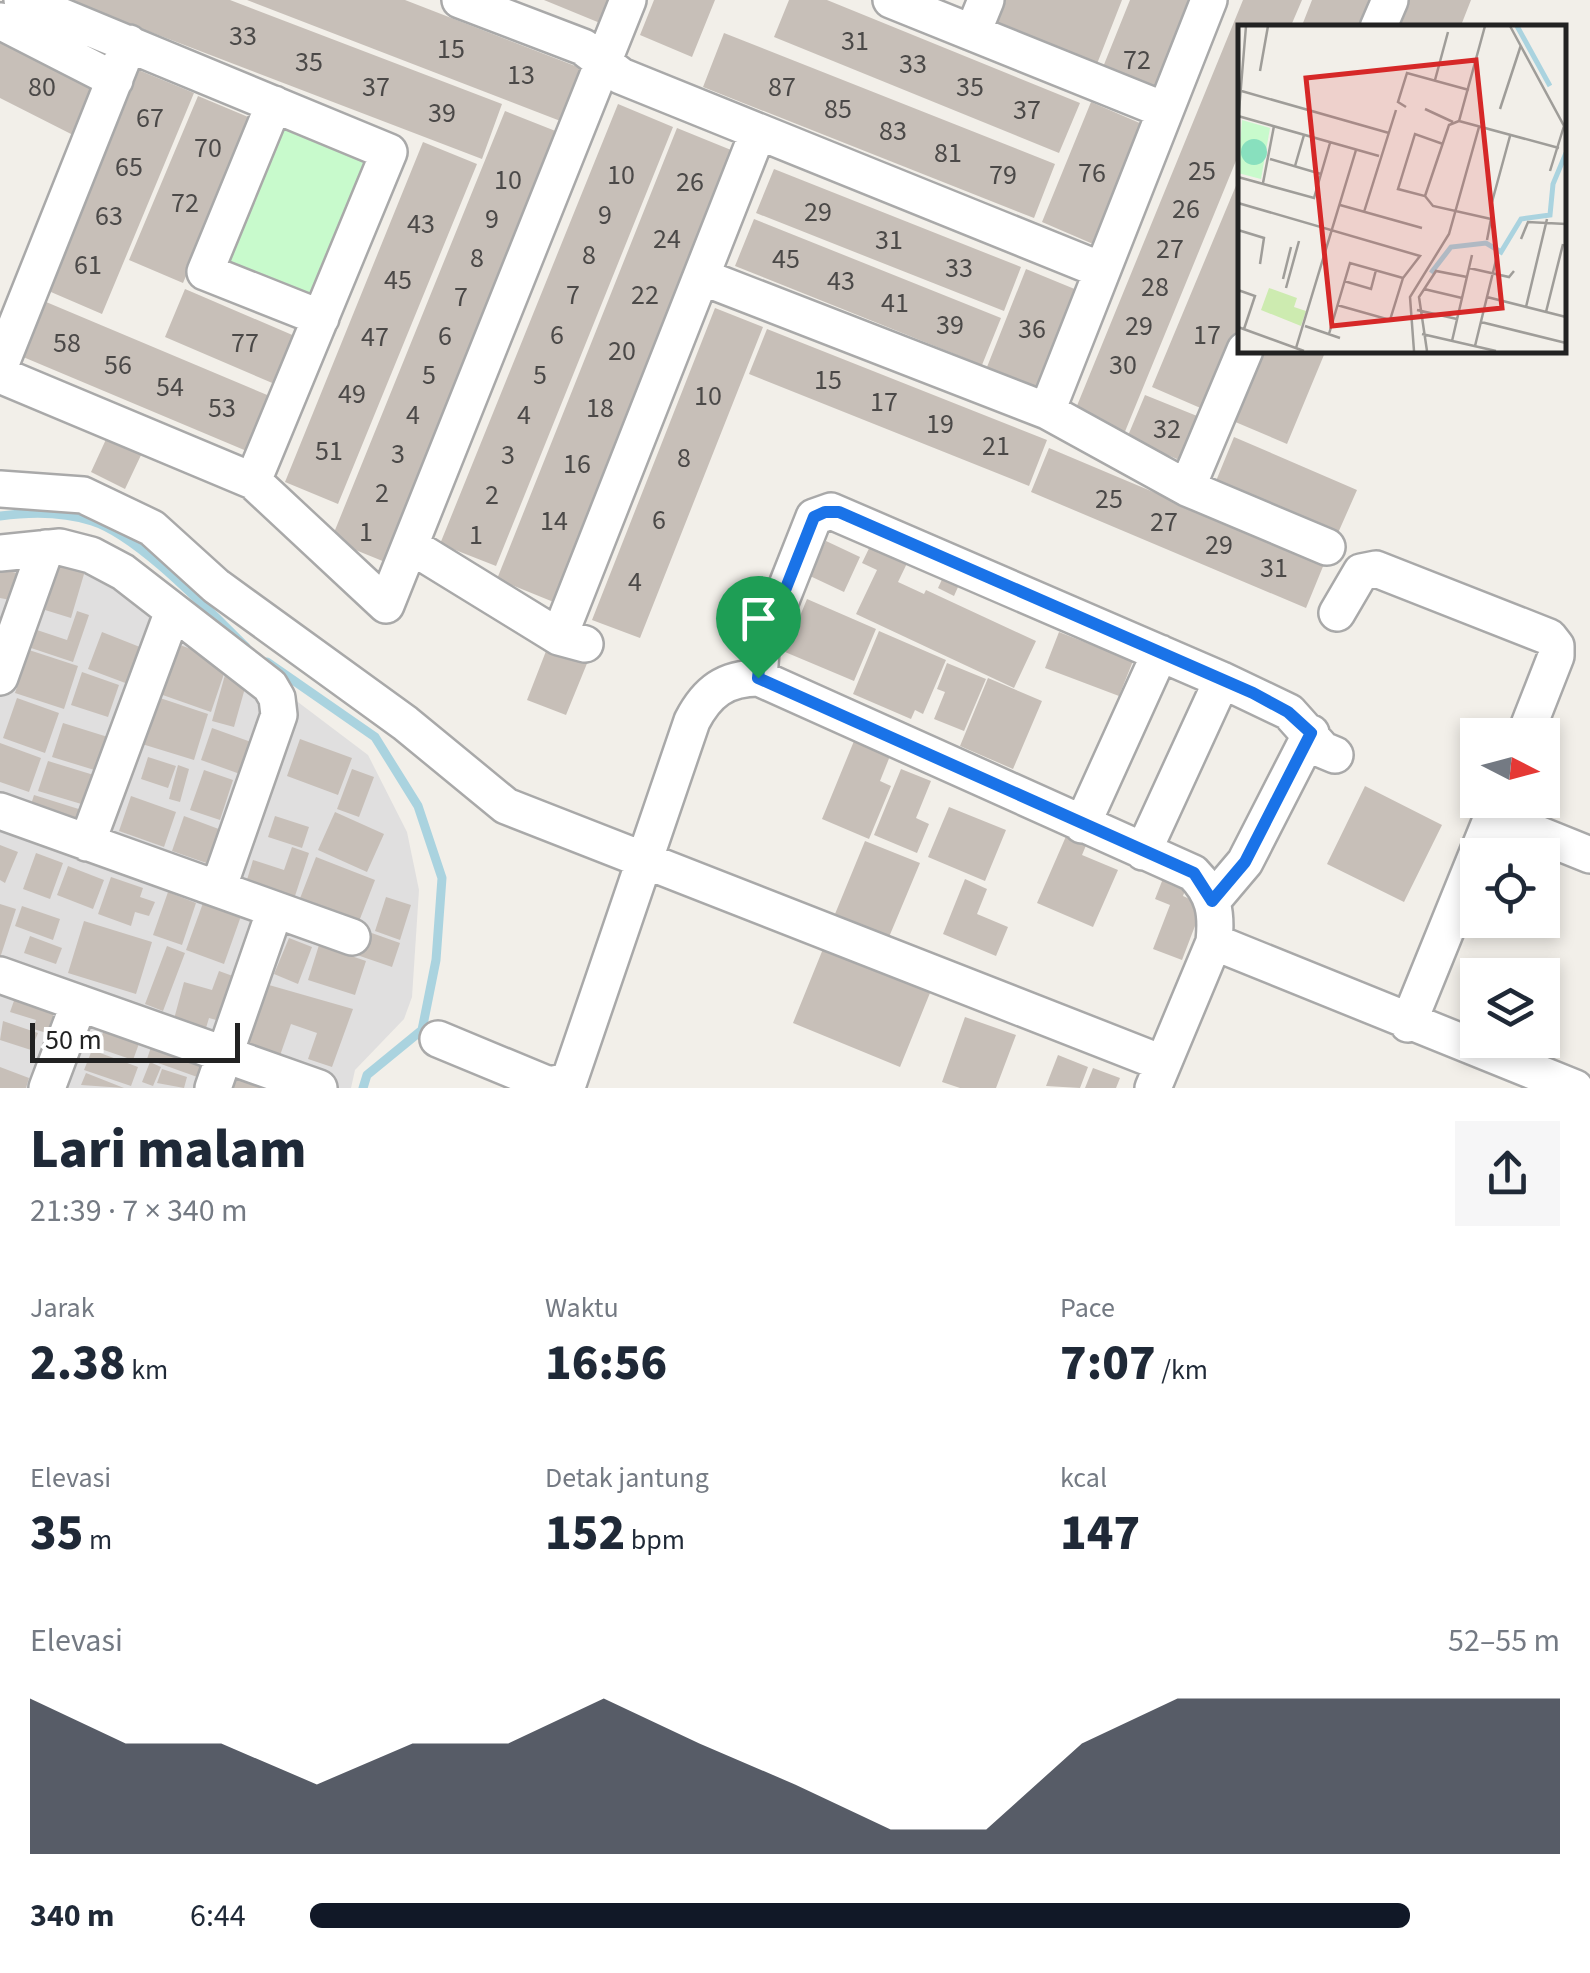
<!DOCTYPE html>
<html lang="id">
<meta charset="utf-8">
<style>
:root{--surface:#fff;--page:#f6f6f7;--text:#1f2937;--muted:#747a83;--accent:#111827}
body{margin:0;font-family:"Source Sans 3",sans-serif;background:var(--page);color:var(--text);height:100vh;display:flex;flex-direction:column;font-size:38px;white-space:nowrap}
*{box-sizing:border-box;margin:0}
p{font-size:32px;color:var(--muted)}
.icon{flex:none;width:55px;height:55px;fill:none;stroke:currentColor;stroke-width:2;stroke-linecap:round;stroke-linejoin:round}
.map{position:relative;height:1088px;overflow:hidden}
.side{display:flex;flex-direction:column;background:var(--surface);flex:1}
.side>*{flex:none}
.needle{width:65px;rotate:96deg}
.tools{position:absolute;left:1460px;top:718px;display:grid;gap:20px}
.tools a{display:grid;place-items:center;width:100px;height:100px;border-radius:0px;background:var(--surface);box-shadow:0 5px 15px #0003;font-size:50px}
.scale{position:absolute;left:30px;bottom:25px;width:210px;box-sizing:border-box;padding-left:10px;border:5px solid #222;border-top:0;font-size:28px;line-height:35px;white-space:nowrap;color:#222;-webkit-text-stroke:8px #fff;paint-order:stroke}
.pin{position:absolute;display:grid;place-items:center;width:85px;height:85px;color:#fff;margin:-102px -42px;border-radius:50% 50% 50% 0;rotate:-45deg;box-shadow:0 0 10px #0007}
.pin .icon{rotate:45deg}
.round{display:grid;place-items:center;flex:none;width:105px;height:105px;border-radius:0px;background:var(--page)}
.head{display:flex;align-items:center;justify-content:space-between;height:170px;padding:0 30px}
h1{font-size:55px;font-weight:800;line-height:75px}
.metrics{display:grid;grid-template-columns:repeat(3,1fr);gap:15px;height:170px;padding:10px 30px}
.metrics div{display:grid;align-content:center}
.metrics b{font-size:50px;font-weight:800}
.metrics small{font-size:28px;font-weight:400}
.metrics p{font-size:28px}
.chart{height:280px;padding:20px 30px}
.chart p{display:flex;justify-content:space-between}
.chart svg{width:100%;height:180px;margin-top:10px;fill:var(--accent);opacity:.7}
ul{padding:0 30px;list-style:none;font-size:32px}
li{display:grid;grid-template-columns:160px 120px 1fr;align-items:center;height:75px}
li i{height:25px;border-radius:12px;background:var(--accent)}
.map>svg:first-child{display:block}
</style>
<div class="map">
<svg width="1590" height="1088" viewBox="0 0 1590 1088">
<rect width="100%" height="100%" fill="#f2efe9"/>
<path fill="#e0dfdf" d="M34 534 282 690 368 755 407 832 419 890 412 997 404 1019 355 1070 351 1088H0V540Z"/>
<path fill="#c8facc" d="M287 121 374 158 313 303 227 267Z"/>
<g fill="none" stroke-linecap="round" stroke-linejoin="round">
<path stroke="#aad3df" stroke-width="9" d="M0 516C29 512 64 512 92 521 139 536 209 611 246 647
M267 662 375 737 418 806 442 878 436 960 422 1030 367 1075 363 1088"/>
</g>
<path fill="#c7bfb8" d="M67 0H230L502 104 482 159Z
M247 0H405L583 69 563 122Z
M544 0H609L600 23Z
M654 0H715L692 57 640 35Z
M789 0H827L1080 103 1059 153 774 37Z
M1002 0H1122L1095 69 992 27Z
M1130 0H1191L1154 93 1101 72Z
M1243 0H1302L1290 28H1240V151L1124 434 1074 413Z
M1312 0H1383L1371 28H1301Z
M1407 0H1471L1460 28H1396Z
M724 33 1055 164 1034 218 703 87Z
M0 34 100 86 75 136 0 98Z
M136 69 194 93 102 314 44 289Z
M198 96 253 119 183 283 129 260Z
M1091 102 1142 124 1093 244 1042 222Z
M618 104 673 127 496 566 440 544Z
M505 111 558 132 385 562 331 540Z
M677 128 736 152 556 603 497 579Z
M423 142 477 164 338 504 285 482Z
M774 169 1021 267 1004 311 756 213Z
M1240 176V345L1212 413 1152 387Z
M754 219 1001 318 982 365 735 266Z
M1026 269 1077 290 1038 388 987 367Z
M185 289 297 337 277 385 165 337Z
M39 299 272 397 249 452 16 354Z
M715 308 763 327 640 638 592 620Z
M767 329 1047 440 1029 486 749 374Z
M1262 350H1326L1287 444 1233 421Z
M1145 395 1207 420 1189 464 1127 438Z
M108 435 142 453 125 489 91 472Z
M1234 437 1357 490 1338 533 1216 481Z
M1049 448 1324 564 1306 608 1031 492Z
M874 538 911 555 898 582 924 594 926 590 1036 641 1014 688 856 614 877 570 862 563Z
M826 541 860 557 844 592 810 576Z
M62 556 87 564 71 618 45 610Z
M0 569 21 574 15 601 0 598Z
M946 571 962 578 954 596 938 588Z
M807 599 876 629 854 681 785 652Z
M77 611 89 615 73 662 25 646 31 628 67 640Z
M879 631 946 660 923 714 915 710 911 719 853 694Z
M102 632 150 651 136 687 88 669Z
M1059 632 1133 661 1119 696 1045 668Z
M174 643 228 662 211 712 157 693Z
M548 646 588 661 566 715 527 700Z
M29 650 78 666 64 709 15 693Z
M947 663 986 679 964 731 934 719 945 692 937 689Z
M82 672 119 685 108 717 71 705Z
M225 675 247 681 234 727 212 721Z
M988 678 1042 701 1013 769 960 746Z
M157 697 208 714 194 760 142 744Z
M17 698 59 713 45 753 3 738Z
M63 723 111 738 101 772 52 757Z
M212 728 251 742 240 774 201 760Z
M300 739 352 758 338 795 287 776Z
M854 741 890 756 880 781 891 786 869 839 822 819Z
M0 743 41 758 29 792 0 782Z
M148 757 176 766 168 788 141 779Z
M48 761 97 776 88 806 38 791Z
M178 765 189 769 180 802 169 799Z
M352 769 374 777 359 817 337 809Z
M901 769 931 781 916 818 929 824 917 853 874 835Z
M204 770 233 780 220 820 190 810Z
M1365 786 1442 825 1404 902 1327 864Z
M34 795 85 811 80 827 29 811Z
M131 796 176 812 164 847 119 831Z
M949 807 1006 830 985 881 928 857Z
M335 812 384 834 367 872 318 850Z
M184 816 224 831 212 865 172 851Z
M275 816 309 827 302 848 268 837Z
M1067 834 1087 843 1082 855 1118 870 1093 927 1037 903Z
M865 841 920 863 889 937 835 914Z
M0 845 18 852 5 883 0 880Z
M292 847 309 853 294 899 246 883 253 860 284 870Z
M36 853 63 863 50 899 23 889Z
M316 857 375 880 358 924 299 901Z
M68 866 104 880 93 909 57 895Z
M1164 876 1187 885 1183 896 1203 905 1182 960 1153 949 1170 905 1155 899Z
M111 877 143 888 140 897 155 902 149 916 135 912 131 926 98 914Z
M965 879 987 889 977 914 1008 927 996 956 943 934Z
M168 892 196 903 182 945 153 935Z
M386 897 411 905 400 940 375 931Z
M203 903 241 916 224 964 186 950Z
M0 904 16 909 1 955H0Z
M22 906 60 919 53 940 15 926Z
M84 921 152 942 136 994 68 973Z
M366 931 400 943 392 967 357 955Z
M30 936 62 948 56 964 24 953Z
M289 938 312 947 298 984 274 974Z
M825 944 932 988 900 1067 793 1023Z
M319 945 366 961 355 995 308 980Z
M167 946 185 953 163 1011 145 1004Z
M219 971 241 979 227 1023 209 1018 206 1028 174 1019 184 982 212 990Z
M262 983 353 1009 332 1067 308 1059 317 1033 291 1024 277 1064 238 1050Z
M16 995 56 1008 47 1033 33 1029 36 1020 10 1012Z
M965 1017 1016 1035 996 1088H960L942 1082Z
M3 1021 38 1033 31 1050 0 1040Z
M105 1026 141 1038 133 1060 98 1048Z
M154 1038 208 1057 200 1078 147 1059Z
M92 1050 138 1067 131 1086 84 1070Z
M1058 1055 1088 1067 1080 1088 1046 1086Z
M150 1062 161 1067 153 1086 142 1082Z
M0 1067 29 1078 26 1088H0Z
M1093 1068 1120 1078 1116 1088H1085Z
M162 1069 187 1077 184 1088 157 1083Z
M225 1072 267 1088H219Z
M86 1073 124 1088 81 1085Z"/>
<g fill="none" stroke-linecap="round" stroke-linejoin="round">
<g stroke="#a9a9a9" stroke-width="40">
<path id="minor" d="M22 0 389 152 253 481
M460 0 583 47 621 76 1101 270
M891 0 1164 110
M0 21 115 80
M1378 28 1390 0
M973 32 986 0
M274 104 205 272 321 318
M702 277 1047 411 1187 488 1327 547
M0 366 129 43
M0 375 253 481 386 605 628 0
M1047 411 1209 0
M1187 488 1245 350
M0 489 83 495 152 528 216 586 405 723 506 806 1162 1063
M411 546 559 637 585 644
M0 553 60 547 91 555 123 572 270 686 277 698 279 715 218 889
M1337 613 1361 572 1376 569 1549 637 1556 646V656L1525 735
M559 637 758 132
M0 677 46 548
M759 678 761 651 814 517 831 511 1222 680
M0 811 352 937
M1493 816 1590 855
M1082 825 1160 653
M87 843 173 611
M1143 852 1222 680 1289 712 1323 750 1335 755
M1212 901 1245 862 1311 733
M1214 942 1575 1088
M0 975 319 1088
M1408 1024 1499 800
M438 1039 549 1085 569 1081 692 721C707 692 725 678 759 678L1193 873C1214 894 1217 913 1214 942L1153 1088
M47 1088 79 1003
M213 1088 275 910"/>
</g>
<use href="#minor" stroke="#fff" stroke-width="35"/>
</g>
<g fill="none" stroke-linecap="round" stroke-linejoin="round">
<g stroke="#fff" stroke-width="20">
<path id="route" d="M825 512H839L1253 693 1288 712 1311 733 1245 862 1212 901 1194 873 758 678 761 651 814 517Z"/>
</g>
<use href="#route" stroke="#1a73e8" stroke-width="12"/>
</g>
<g text-anchor="middle" dominant-baseline="central" stroke-width="9" stroke-linejoin="round" paint-order="stroke">
<g font-size="28" fill="#4b4948">
<text x="243" y="36">33</text>
<text x="855" y="41">31</text>
<text x="451" y="49">15</text>
<text x="1137" y="60">72</text>
<text x="309" y="62">35</text>
<text x="913" y="64">33</text>
<text x="521" y="75">13</text>
<text x="42" y="87">80</text>
<text x="376" y="87">37</text>
<text x="782" y="87">87</text>
<text x="970" y="87">35</text>
<text x="838" y="109">85</text>
<text x="1027" y="110">37</text>
<text x="442" y="113">39</text>
<text x="150" y="118">67</text>
<text x="893" y="131">83</text>
<text x="208" y="148">70</text>
<text x="948" y="153">81</text>
<text x="129" y="167">65</text>
<text x="1202" y="171">25</text>
<text x="1092" y="173">76</text>
<text x="621" y="175">10</text>
<text x="1003" y="175">79</text>
<text x="508" y="180">10</text>
<text x="690" y="182">26</text>
<text x="185" y="203">72</text>
<text x="1186" y="209">26</text>
<text x="818" y="212">29</text>
<text x="605" y="215">9</text>
<text x="109" y="216">63</text>
<text x="492" y="219">9</text>
<text x="421" y="224">43</text>
<text x="667" y="239">24</text>
<text x="889" y="240">31</text>
<text x="1170" y="249">27</text>
<text x="589" y="255">8</text>
<text x="477" y="258">8</text>
<text x="786" y="259">45</text>
<text x="88" y="265">61</text>
<text x="959" y="268">33</text>
<text x="398" y="280">45</text>
<text x="841" y="281">43</text>
<text x="1155" y="287">28</text>
<text x="573" y="295">7</text>
<text x="645" y="295">22</text>
<text x="461" y="297">7</text>
<text x="895" y="303">41</text>
<text x="950" y="325">39</text>
<text x="1139" y="326">29</text>
<text x="1032" y="329">36</text>
<text x="557" y="335">6</text>
<text x="1207" y="335">17</text>
<text x="445" y="336">6</text>
<text x="375" y="337">47</text>
<text x="67" y="343">58</text>
<text x="245" y="343">77</text>
<text x="622" y="351">20</text>
<text x="118" y="365">56</text>
<text x="1123" y="365">30</text>
<text x="429" y="375">5</text>
<text x="540" y="375">5</text>
<text x="828" y="380">15</text>
<text x="170" y="387">54</text>
<text x="352" y="394">49</text>
<text x="708" y="396">10</text>
<text x="884" y="402">17</text>
<text x="222" y="408">53</text>
<text x="600" y="408">18</text>
<text x="413" y="415">4</text>
<text x="524" y="415">4</text>
<text x="940" y="424">19</text>
<text x="1167" y="429">32</text>
<text x="996" y="446">21</text>
<text x="329" y="451">51</text>
<text x="398" y="454">3</text>
<text x="508" y="455">3</text>
<text x="684" y="458">8</text>
<text x="577" y="464">16</text>
<text x="382" y="493">2</text>
<text x="492" y="495">2</text>
<text x="1109" y="499">25</text>
<text x="659" y="520">6</text>
<text x="554" y="521">14</text>
<text x="1164" y="522">27</text>
<text x="366" y="532">1</text>
<text x="476" y="535">1</text>
<text x="1219" y="545">29</text>
<text x="1274" y="568">31</text>
<text x="635" y="582">4</text>
</g>
</g>
<g transform="translate(1238 25)">
<rect width="328" height="328" fill="#f2efe9"/>
<path d="M31 263 59 273 56 282 68 286 63 301 23 285Z" fill="#cdebb0"/>
<path d="M4 95 32 103 23 154 0 148Z" fill="#c8facc"/>
<path d="M3 127a13 13 0 1 1 26 0a13 13 0 1 1-26 0Z" fill="#88e0be"/>
<path fill="none" stroke="#aad3df" stroke-width="5" d="M279 1 312 61M193 248 213 222 248 218 263 227 283 194 312 190 315 159 328 128"/>
<path fill="none" stroke="#9f9d99" stroke-width="2.5" d="M272 1 326 101 312 146M22 46 30 1M197 55 210 7M0 65 151 108M168 82 160 77 169 48 231 65M187 84 215 97M262 84 283 20M0 91 141 131M221 96 321 123M0 98 8 1M205 119 177 109 160 164 187 171 195 181 253 194 249 215M32 134 83 149M57 141 66 110M0 152 76 173 92 118M25 158 36 101M187 171 211 100 221 96 247 1M254 177 272 111M0 178 182 231 165 253 152 295 99 280M102 180 184 203M126 187 158 85M0 205 26 213 22 239M283 214 290 197 328 199M231 243 271 252 276 246M45 254 53 222M106 256 133 264 138 245M48 263 61 216M186 264 224 273M0 265 17 271 6 304M249 272 328 292M288 282 309 194M179 285 219 294M308 287 325 219M243 297 328 318M67 301 102 313M0 302 66 326M91 309 112 238 165 253M184 309 258 326M214 316 234 230M237 321 259 231M58 323 118 125M176 326 172 272 211 209 241 102M189 326 181 272 198 246 229 252"/>
<path fill="#d62828" fill-opacity="0.15" stroke="#d62828" stroke-width="5" d="M238 35 264 283 94 301 68 53Z"/>
<rect width="328" height="328" fill="none" stroke="#222" stroke-width="5"/>
</g>
</svg>
<div class="tools">
<a><svg class="needle" viewBox="-14 -14 28 28"><path d="M0-13l5 13h-10z" fill="#e53935"/><path d="M0 13l5-13h-10z" fill="#747a83"/></svg></a>
<a><svg class="icon" aria-label="locate" viewBox="0 0 24 24"><circle cx="12" cy="12" r="6"/><path d="M12 2v4M12 18v4M2 12h4M18 12h4"/></svg></a>
<a><svg class="icon" aria-label="layers" viewBox="0 0 24 24"><path d="M12 4l9 5-9 5-9-5zM3 14l9 5 9-5"/></svg></a>
</div>
<div class="scale">50 m</div>
<div class="pin" style="left:758px;top:678px;background:#1e9e55"><svg class="icon" aria-label="arrive" viewBox="0 0 24 24"><path d="M6 21V4h12l-3 4 3 4H6"/></svg></div>
</div>
<section class="side">
<div class="head"><div><h1>Lari malam</h1><p>21:39 · 7 × 340 m</p></div><a class="round"><svg class="icon" aria-label="share" viewBox="0 0 24 24"><path d="M12 15V3M7 8l5-5 5 5M5 13v7h14v-7"/></svg></a></div>
<div class="metrics">
<div><p>Jarak</p><b>2.38<small> km</small></b></div>
<div><p>Waktu</p><b>16:56</b></div>
<div><p>Pace</p><b>7:07<small> /km</small></b></div>
</div>
<div class="metrics">
<div><p>Elevasi</p><b>35<small> m</small></b></div>
<div><p>Detak jantung</p><b>152<small> bpm</small></b></div>
<div><p>kcal</p><b>147</b></div>
</div>
<div class="chart"><p><span>Elevasi</span>52–55 m</p>
<svg viewBox="0 0 160 44" preserveAspectRatio="none"><path d="M0 44V6L10 17L20 17L30 27L40 17L50 17L60 6L70 17L80 27L90 38L100 38L110 17L120 6L130 6L140 6L150 6L160 6V44z"/></svg>
</div>
<ul>
<li><b>340 m</b>6:44<i style="width:88%"></i></li>
</ul>
</section>
